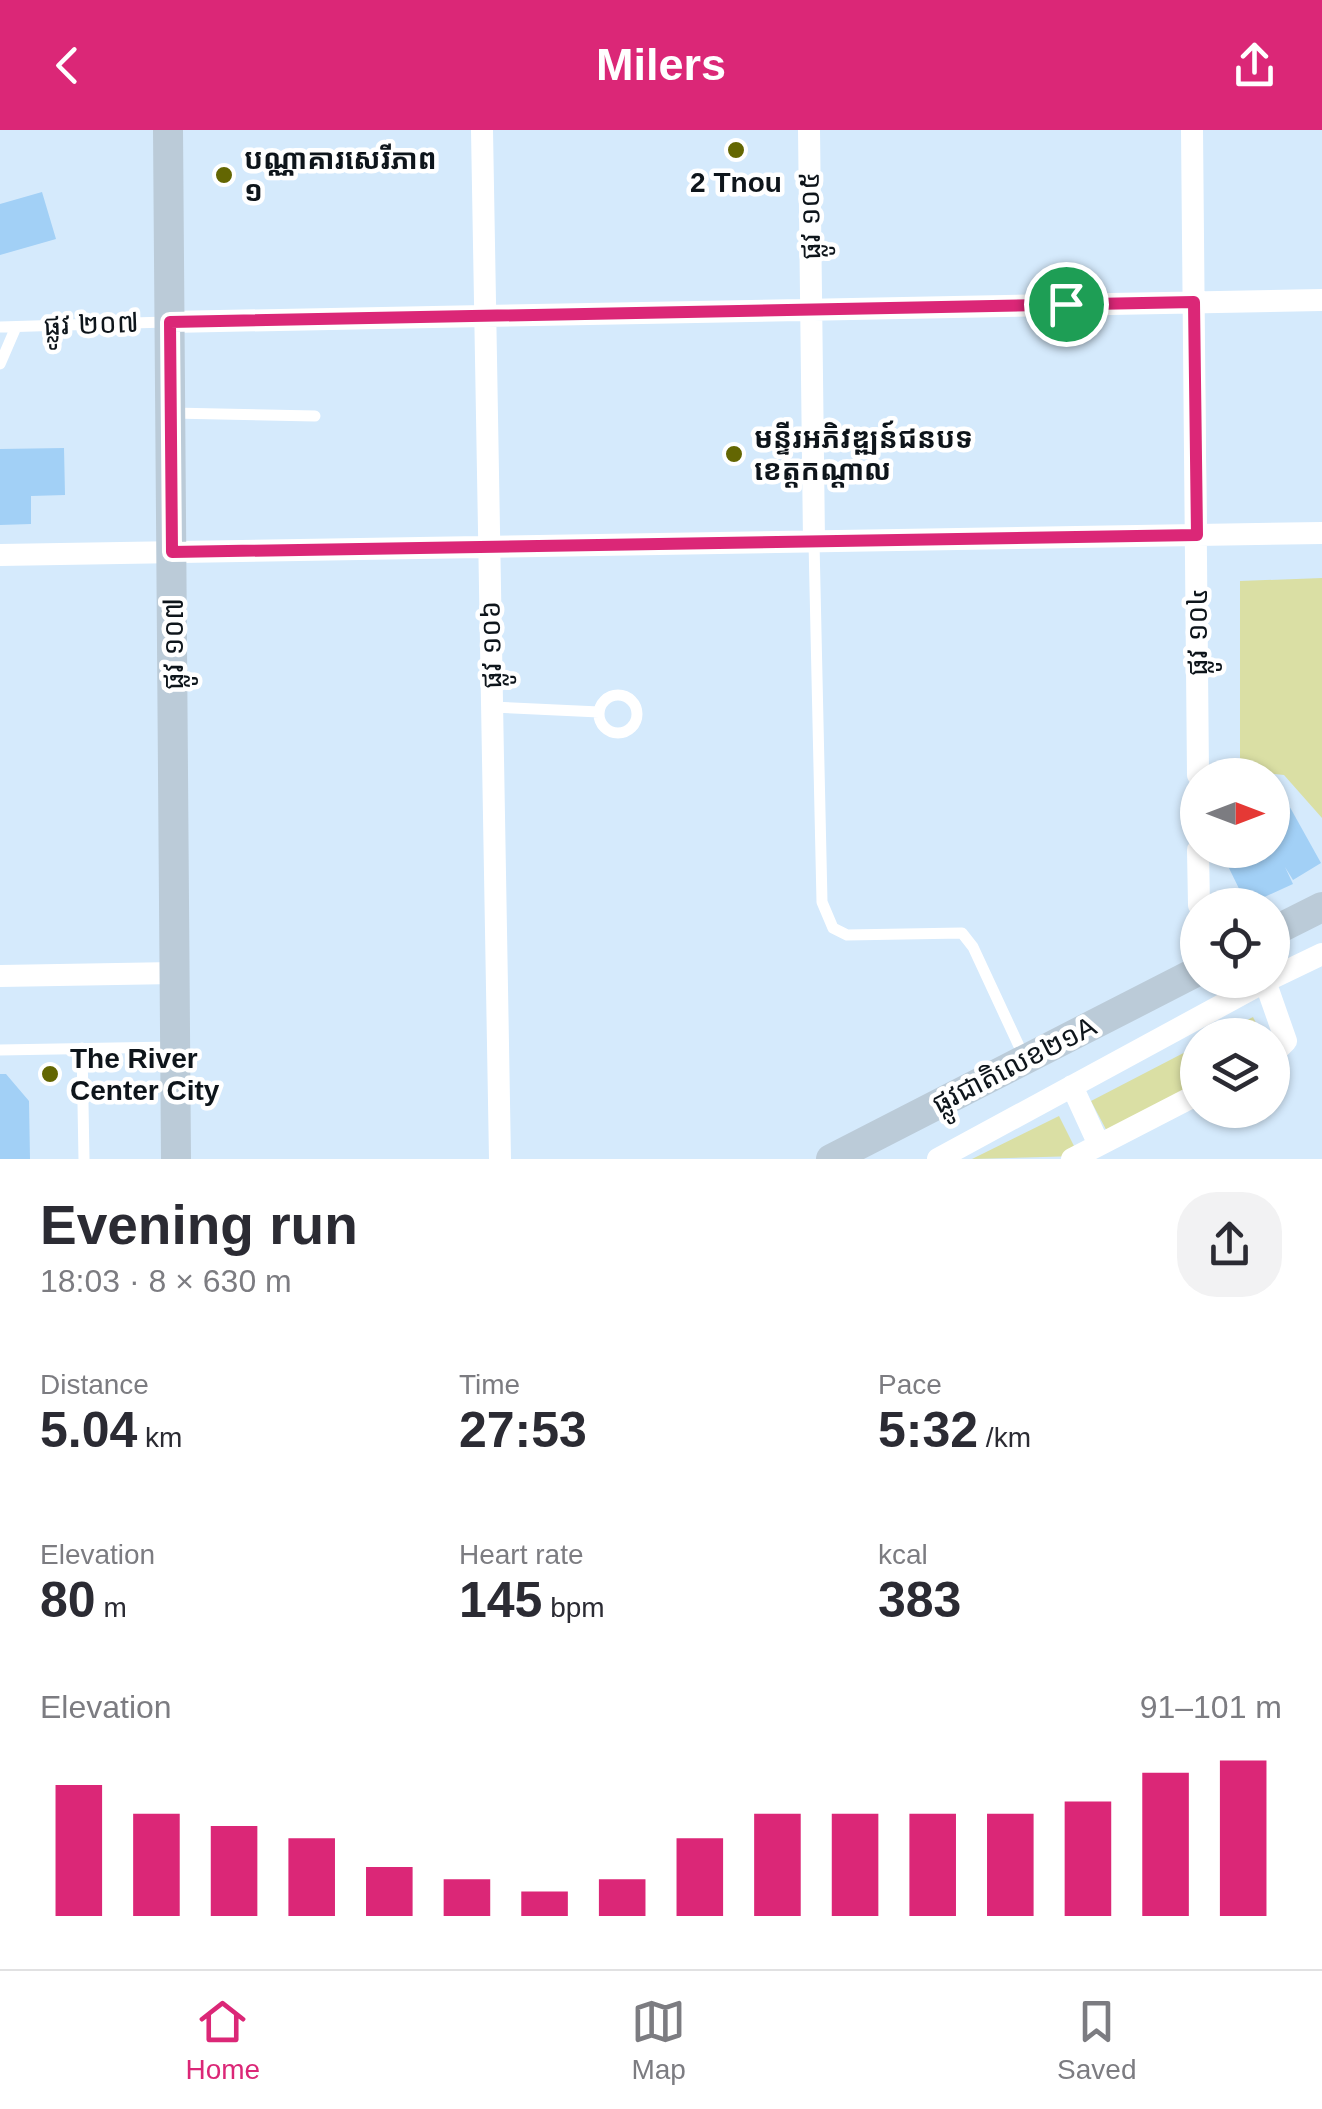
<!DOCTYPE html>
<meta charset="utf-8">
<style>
:root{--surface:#fff;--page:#f2f2f3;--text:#2b2b33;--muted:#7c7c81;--line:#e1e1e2;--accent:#db2777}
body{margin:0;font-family:Arial,"Noto Sans Khmer",sans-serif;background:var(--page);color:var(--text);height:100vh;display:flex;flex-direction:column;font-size:38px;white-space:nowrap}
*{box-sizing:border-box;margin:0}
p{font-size:32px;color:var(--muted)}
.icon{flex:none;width:55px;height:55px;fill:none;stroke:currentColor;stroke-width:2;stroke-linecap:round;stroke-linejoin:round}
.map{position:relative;height:1029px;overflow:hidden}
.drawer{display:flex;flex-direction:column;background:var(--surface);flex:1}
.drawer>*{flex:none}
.needle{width:65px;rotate:90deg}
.buttons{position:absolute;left:1180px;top:628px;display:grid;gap:20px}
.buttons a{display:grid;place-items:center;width:110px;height:110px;border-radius:50%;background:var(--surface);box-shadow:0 2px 8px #0004;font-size:50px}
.pin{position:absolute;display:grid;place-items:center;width:85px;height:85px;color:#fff;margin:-42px;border:5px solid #fff;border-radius:50%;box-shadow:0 2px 10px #0007}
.round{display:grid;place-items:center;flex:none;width:105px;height:105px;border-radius:40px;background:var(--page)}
.headline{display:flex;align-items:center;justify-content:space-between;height:170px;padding:0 40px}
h1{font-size:55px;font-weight:700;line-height:75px}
.stats{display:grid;grid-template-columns:repeat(3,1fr);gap:15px;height:170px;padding:10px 40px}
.stats div{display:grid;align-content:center}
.stats b{font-size:50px;font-weight:700}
.stats small{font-size:28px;font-weight:400}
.stats p{font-size:28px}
.chart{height:280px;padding:20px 40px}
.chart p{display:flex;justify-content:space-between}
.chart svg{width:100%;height:180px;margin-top:10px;stroke:var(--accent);stroke-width:6}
header{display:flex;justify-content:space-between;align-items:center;height:130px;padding:0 40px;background:var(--accent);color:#fff;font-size:45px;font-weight:700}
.tabs{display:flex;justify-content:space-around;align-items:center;height:140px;border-top:2px solid var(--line);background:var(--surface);font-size:28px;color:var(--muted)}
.tabs a{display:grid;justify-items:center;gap:5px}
.tabs .current{color:var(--accent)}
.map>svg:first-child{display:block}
</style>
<header><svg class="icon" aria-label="back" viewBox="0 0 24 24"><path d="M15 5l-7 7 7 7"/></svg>Milers<svg class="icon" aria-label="share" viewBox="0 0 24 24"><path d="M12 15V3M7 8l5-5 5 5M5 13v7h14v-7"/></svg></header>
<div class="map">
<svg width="1322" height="1029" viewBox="0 0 1322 1029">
<rect width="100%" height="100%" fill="#d5eafc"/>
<path fill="#dadfa4" d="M1322 448V688L1284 645 1240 640V451Z
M1253 887 1262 905H1218Z
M1197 916V961L1110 1007 1091 971Z
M1059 986 1079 1026 972 1029Z"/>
<path fill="#a2d0f6" d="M42 62 56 109 0 125V74Z
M64 318 65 365 31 366V394L0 395V319Z
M1272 645 1321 733 1293 750 1285 737 1293 754 1247 775 1227 734 1256 720H1272Z
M0 944H6L29 971 30 1029H0Z"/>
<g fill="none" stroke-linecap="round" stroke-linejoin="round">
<path stroke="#fff" stroke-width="11" d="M0 197 166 192
M0 234 16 197
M172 283 315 286
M814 412 822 772 833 798 847 805 962 803 973 817 1025 929
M599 584a19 19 0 1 1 38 0a19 19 0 1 1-38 0Z
M492 577 599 582
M82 918 84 1029
M0 920 171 917"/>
<path stroke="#fff" stroke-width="22" d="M482 0 500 1029
M809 0 814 411
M1192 0 1198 645
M170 192 1322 170
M0 425 1322 403
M1198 720 1199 775
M0 846 175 843
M1272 848 1322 824
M1265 851 1286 911 1272 925
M1072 956 1099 1015
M938 1029 1268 850
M1072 1029 1198 964"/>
<path stroke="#bbcbd8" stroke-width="30" d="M168 0 176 1029
M1272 802 1322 777
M831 1029 1198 841"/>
</g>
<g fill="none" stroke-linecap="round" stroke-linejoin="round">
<g stroke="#fff" stroke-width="20">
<path id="route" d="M1194 172 1197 405 172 422 170 192Z"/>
</g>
<use href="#route" stroke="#db2777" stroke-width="12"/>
</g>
<g fill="#636602" stroke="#fff" stroke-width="4">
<circle cx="736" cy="20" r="10"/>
<circle cx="224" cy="45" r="10"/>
<circle cx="734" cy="324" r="10"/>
<circle cx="50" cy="944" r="10"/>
</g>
<g text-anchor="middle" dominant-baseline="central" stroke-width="9" stroke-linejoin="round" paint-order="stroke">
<g font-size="28" font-weight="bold" fill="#0e151b" stroke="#fff" text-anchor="start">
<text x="244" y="29">បណ្ណាគារសេរីភាព<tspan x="244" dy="32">១</tspan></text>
<text x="736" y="52" text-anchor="middle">2 Tnou</text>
<text x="754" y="308">មន្ទីរអភិវឌ្ឍន៍ជនបទ<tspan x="754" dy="32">ខេត្តកណ្តាល</tspan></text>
<text x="70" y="928">The River<tspan x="70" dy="32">Center City</tspan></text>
</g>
<g font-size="28" fill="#0e151b" stroke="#fff">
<text transform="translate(810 86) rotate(-91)">ផ្លូវ ១០៥</text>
<text transform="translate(91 194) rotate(-2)">ផ្លូវ ២០៧</text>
<text transform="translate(1197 502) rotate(-90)">ផ្លូវ ១០៤</text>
<text transform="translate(173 514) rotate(-90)">ផ្លូវ ១០៧</text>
<text transform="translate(491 515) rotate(-91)">ផ្លូវ ១០៦</text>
<text transform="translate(1014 935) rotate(-27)">ផ្លូវជាតិលេខ២១A</text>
</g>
</g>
</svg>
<div class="buttons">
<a><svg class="needle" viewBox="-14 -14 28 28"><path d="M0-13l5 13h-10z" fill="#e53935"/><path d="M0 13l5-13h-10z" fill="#7c7c81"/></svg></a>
<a><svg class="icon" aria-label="locate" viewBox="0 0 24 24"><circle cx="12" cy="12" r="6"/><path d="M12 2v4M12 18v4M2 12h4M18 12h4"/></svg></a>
<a><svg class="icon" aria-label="layers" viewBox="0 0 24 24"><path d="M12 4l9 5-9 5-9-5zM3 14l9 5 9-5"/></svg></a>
</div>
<div class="pin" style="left:1066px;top:174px;background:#1e9e55"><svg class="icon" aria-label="arrive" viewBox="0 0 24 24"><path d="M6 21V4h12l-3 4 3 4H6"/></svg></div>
</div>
<section class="drawer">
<div class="headline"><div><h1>Evening run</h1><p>18:03 · 8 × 630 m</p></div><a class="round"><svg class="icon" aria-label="share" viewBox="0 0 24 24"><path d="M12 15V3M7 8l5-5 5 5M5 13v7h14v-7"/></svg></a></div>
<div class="stats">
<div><p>Distance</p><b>5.04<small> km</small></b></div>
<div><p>Time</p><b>27:53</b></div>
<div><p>Pace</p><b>5:32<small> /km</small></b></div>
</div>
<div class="stats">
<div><p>Elevation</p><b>80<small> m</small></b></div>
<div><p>Heart rate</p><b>145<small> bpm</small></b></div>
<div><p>kcal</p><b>383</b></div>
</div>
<div class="chart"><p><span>Elevation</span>91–101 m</p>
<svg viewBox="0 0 160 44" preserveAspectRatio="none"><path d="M5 44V12M15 44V19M25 44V22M35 44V25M45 44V32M55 44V35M65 44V38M75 44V35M85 44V25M95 44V19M105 44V19M115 44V19M125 44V19M135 44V16M145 44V9M155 44V6"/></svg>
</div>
</section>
<nav class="tabs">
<a class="current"><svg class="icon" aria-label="home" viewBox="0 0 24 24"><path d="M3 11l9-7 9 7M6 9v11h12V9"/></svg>Home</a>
<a><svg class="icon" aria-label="map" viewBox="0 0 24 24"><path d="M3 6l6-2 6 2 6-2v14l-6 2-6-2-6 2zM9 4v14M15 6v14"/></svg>Map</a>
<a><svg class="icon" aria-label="saved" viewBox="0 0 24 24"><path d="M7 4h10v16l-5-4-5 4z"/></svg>Saved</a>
</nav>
